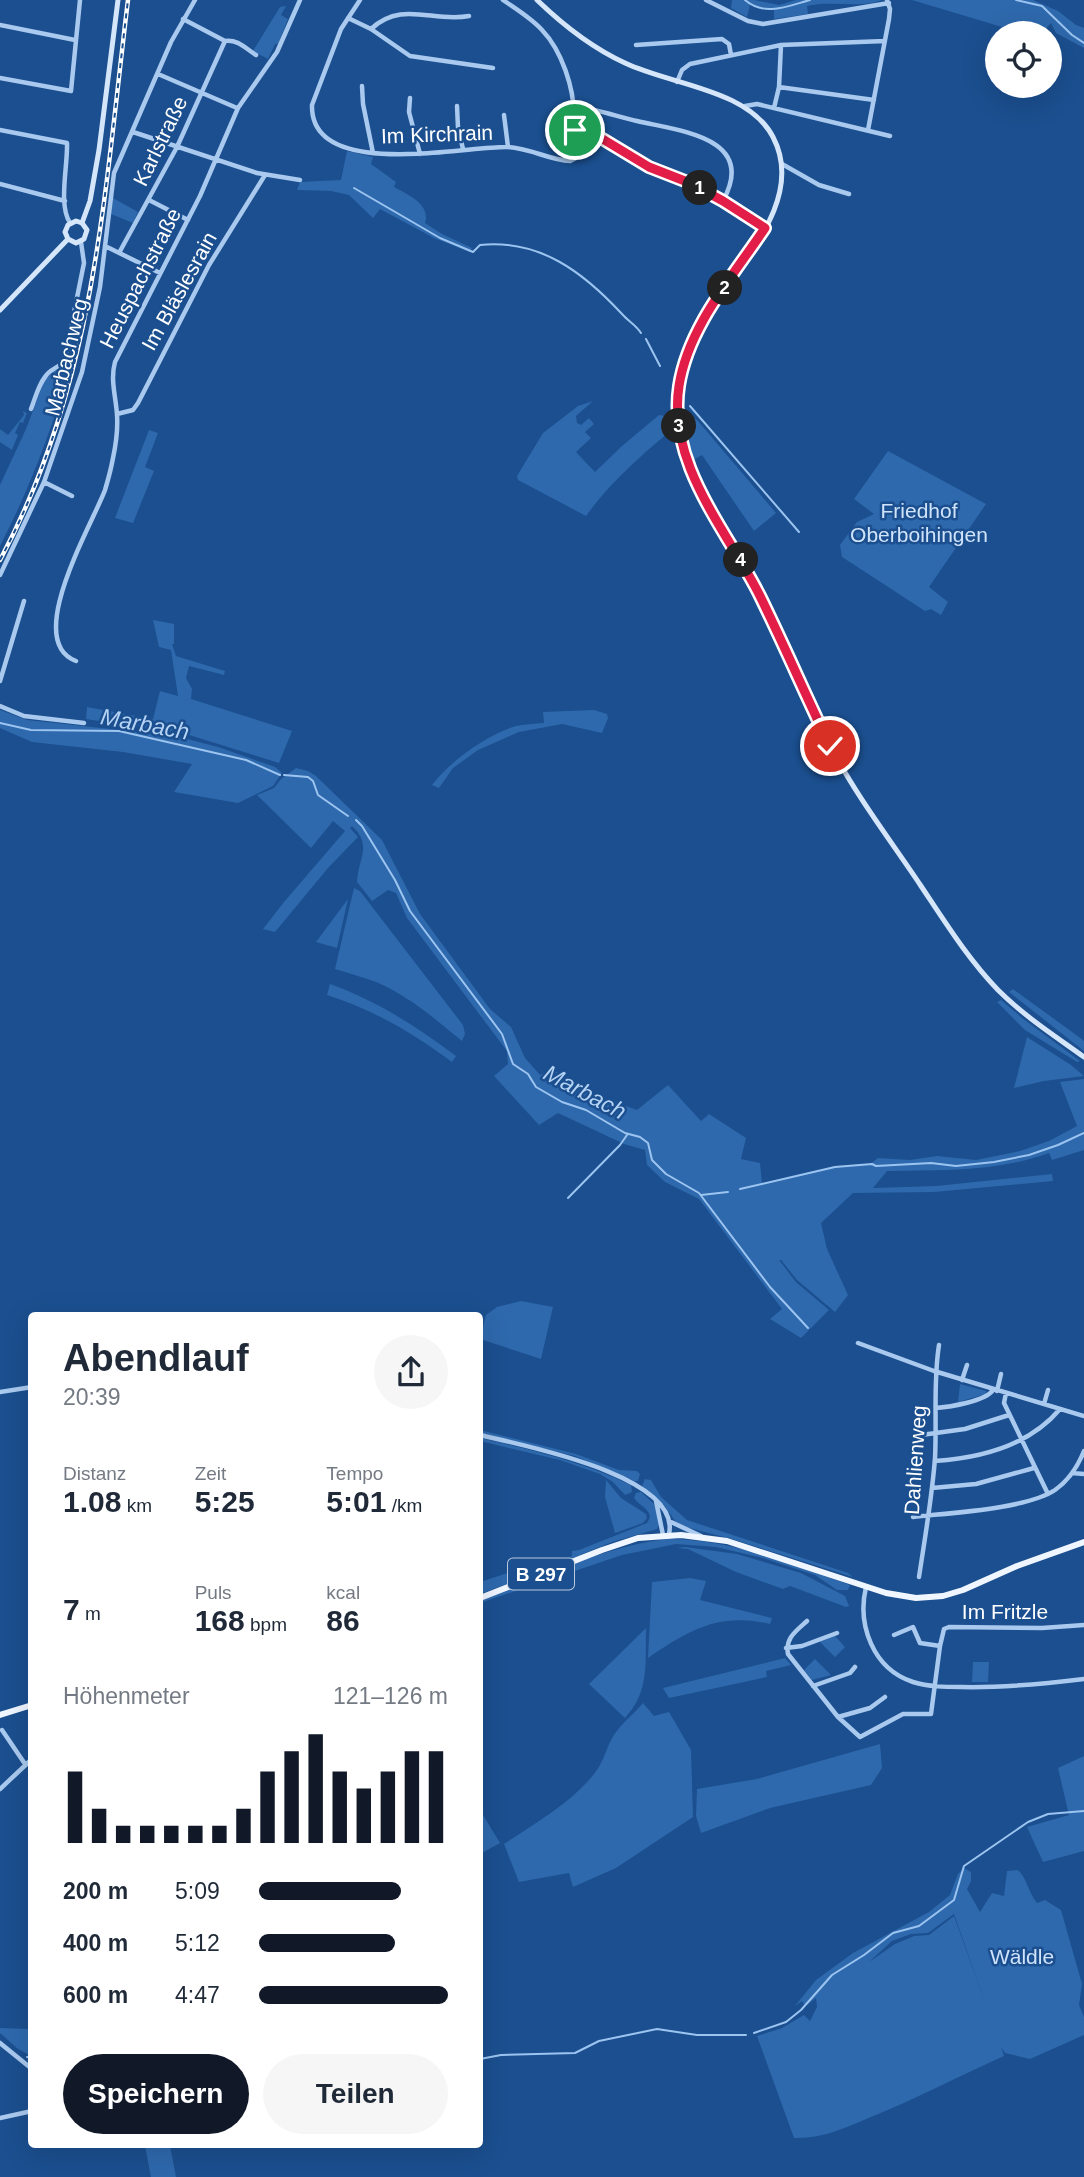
<!DOCTYPE html>
<html lang="de">
<meta charset="utf-8">
<style>
:root{--surface:#fff;--page:#f6f6f7;--text:#1f2937;--muted:#747a83;--accent:#111827}
body{margin:0;font-family:Arial,sans-serif;background:var(--page);color:var(--text);height:100vh;display:flex;flex-direction:column;font-size:26px;white-space:nowrap}
*{box-sizing:border-box;margin:0}
p{font-size:23px;color:var(--muted)}
.icon{flex:none;width:38px;height:38px;fill:none;stroke:currentColor;stroke-width:2;stroke-linecap:round;stroke-linejoin:round}
.map{position:relative;flex:1;overflow:hidden}
.panel{position:absolute;left:28px;top:1312px;width:455px;height:836px;display:flex;flex-direction:column;background:var(--surface);border-radius:7px;box-shadow:0 7px 28px #0002}
.panel>*{flex:none}
.tools{position:absolute;left:985px;top:21px;display:grid;gap:14px}
.tools a{display:grid;place-items:center;width:77px;height:77px;border-radius:50%;background:var(--surface);box-shadow:0 7px 28px #0002;font-size:35px}
.pin{position:absolute;display:grid;place-items:center;width:60px;height:60px;color:#fff;margin:-30px;border:4px solid #fff;border-radius:50%;box-shadow:0 2px 7px #0007}
.km{position:absolute;width:35px;height:35px;margin:-18px;border-radius:50%;background:#222;color:#fff;font-size:19px;line-height:35px;text-align:center}
.round{display:grid;place-items:center;flex:none;width:74px;height:74px;border-radius:37px;background:var(--page)}
.summary{display:flex;align-items:center;justify-content:space-between;height:119px;padding:0 35px}
h1{font-size:38px;font-weight:800;line-height:52px}
.figures{display:grid;grid-template-columns:repeat(3,1fr);gap:10px;height:119px;padding:7px 35px}
.figures div{display:grid;align-content:center}
.figures b{font-size:30px;font-weight:800}
.figures small{font-size:19px;font-weight:400}
.figures p{font-size:19px}
.chart{height:196px;padding:14px 35px}
.chart p{display:flex;justify-content:space-between}
.chart svg{width:100%;height:126px;margin-top:7px;stroke:var(--accent);stroke-width:6}
.button{display:flex;gap:14px;margin-top:auto;padding:14px 35px}
.button a{flex:1;height:80px;border-radius:42px;background:var(--accent);color:#fff;font-size:28px;font-weight:800;line-height:80px;text-align:center}
.button a+a{background:var(--page);color:var(--text)}
ul{padding:0 35px;list-style:none;font-size:23px}
li{display:grid;grid-template-columns:112px 84px 1fr;align-items:center;height:52px}
li i{height:18px;border-radius:9px;background:var(--accent)}
.map>svg:first-child{display:block}
</style>
<div class="map">
<svg width="1084" height="2177" viewBox="0 0 1084 2177">
<rect width="100%" height="100%" fill="#1b4f8f"/>
<path fill="#2e69ad" fill-rule="evenodd" d="M732 0H754L779 5 796 0H882C860 9 831 0 807 6L808 14 774 19V9L750 5 747 17 731 8Z
M912 0H1033L1058 11 1076 25 1084 28V48L1056 33 1051 23 1042 33H1012V30Z
M286 6 281 15 288 19 278 44H275L268 59 253 51 280 7Z
M347 151 373 157 371 164 396 182 394 187C408 195 431 204 425 223L442 234 472 248 470 252 434 238 380 209 373 218 349 195 331 191 297 190 300 182 341 180Z
M113 198 138 212 133 223 111 214Z
M67 369V376C50 435 28 492 0 546V485L26 429 45 379 54 371Z
M593 401 576 416 577 423 581 425 589 418 594 424 585 432 591 438 576 452 595 472 622 446 659 415 665 416 668 433C637 459 610 483 586 516L518 480 517 476 543 433 578 406Z
M685 410 698 421 776 513 754 531 702 455 693 460 686 438Z
M23 411 27 413 23 423 20 422 15 433 18 435 12 450 0 442V429L8 435 24 415Z
M149 430 158 433 145 467 154 471 133 523 115 518Z
M888 451 986 504 929 587 948 602 941 615 931 609 925 611 842 557 840 545 857 522 874 514 854 499Z
M153 620 174 624V644H172L176 656 225 671 224 675 189 666 186 678 192 689 191 699 292 731 279 763 186 734 86 719 87 707 153 719 160 691 178 696 171 650 159 647Z
M0 710 27 720 176 736 218 747 275 767 282 773 273 786 238 803 174 792 192 764 123 752 32 742 0 728Z
M594 710 607 714 608 718 602 733 562 724 519 732 478 750 453 768 439 788 432 785C450 761 487 735 516 726 525 724 535 724 544 723L543 712Z
M296 768 308 771 316 776 382 840 420 914 490 1009 511 1027 525 1058 540 1075 551 1068 582 1090 637 1110 668 1085 701 1121 709 1114 746 1138 741 1159 760 1163 762 1183 834 1166 870 1164 878 1158 910 1160 937 1156 976 1160 1020 1151 1049 1141 1077 1126 1060 1082 1084 1079V1150L1052 1160 1049 1153C998 1172 941 1170 887 1171L873 1188 936 1186 1052 1174 1053 1181 934 1192 853 1193 821 1223 827 1249 848 1295 835 1312 797 1280 781 1260H779L796 1282 829 1310 801 1338 770 1319 782 1309 699 1199 665 1182 647 1165 645 1150 624 1144 558 1113 539 1125 494 1076 508 1064 507 1051 407 918 396 893 388 890 372 901 357 882C358 858 373 846 352 826L350 828 358 837 328 868 275 932 263 929 284 902 345 831 333 821 311 848 257 795 274 788 281 779Z
M354 888 360 891 463 1025 465 1034 462 1041C435 1019 409 996 376 982 363 977 348 973 335 969Z
M348 899 337 948 316 942Z
M330 984C377 1001 416 1026 456 1056L452 1062C413 1033 374 1010 327 995Z
M1013 989 1079 1037 1084 1041V1051L1009 992Z
M1001 1000 1022 1018 1080 1061 1077 1062 1025 1030 997 1002Z
M1027 1037 1071 1065 1084 1076 1044 1081 1014 1088Z
M521 1301 553 1307 541 1359 480 1339 486 1315 497 1307Z
M960 1384 986 1391V1394L958 1402Z
M480 1430 576 1454 619 1470 637 1471 640 1474 638 1481H634L575 1456 480 1433Z
M480 1438C532 1450 582 1462 631 1485L632 1492 625 1495 613 1482 600 1474 560 1460 480 1441Z
M645 1479 651 1480 661 1497 687 1520 848 1573 853 1577 735 1540 682 1526 675 1521 664 1505 642 1486Z
M606 1480 621 1498 646 1514 647 1518 643 1523 615 1533 605 1497Z
M641 1492 654 1504 660 1523 657 1529 612 1542 539 1572 536 1570 572 1556V1551L579 1550 647 1523C656 1511 640 1507 634 1498L636 1493Z
M668 1539C731 1539 791 1563 850 1585L848 1590H837L815 1575 763 1558 716 1547 676 1544 622 1555 480 1603V1600C540 1578 604 1546 668 1539Z
M685 1547 737 1554 801 1573 845 1596 849 1606 846 1607 790 1586 783 1589 736 1572 688 1549 677 1548Z
M529 1566 533 1574 480 1594V1582Z
M690 1578 706 1581 700 1600 772 1618 770 1624C719 1612 689 1630 648 1658L652 1582Z
M646 1628C645 1663 650 1691 625 1718L589 1684Z
M835 1636 845 1647 835 1657 820 1642Z
M785 1658 791 1665 766 1671 767 1677 669 1698 663 1688Z
M815 1659 831 1675 812 1680 804 1670Z
M973 1662H989L988 1682H972Z
M643 1703 654 1716 669 1712 691 1750 693 1817 616 1868 573 1887 569 1873 519 1882 504 1844C534 1824 571 1803 594 1774 603 1763 605 1752 611 1740 618 1726 633 1715 643 1703Z
M880 1744 882 1768 871 1785 770 1808 701 1833 696 1816 697 1789 757 1779Z
M1084 1756V1851L1043 1862 1027 1827 1069 1815 1058 1768Z
M480 1810 500 1843 480 1854Z
M964 1868 971 1872V1881L967 1889 980 1912 992 1893 1004 1896 1007 1871 1018 1870C1028 1880 1028 1892 1037 1903L1045 1900 1061 1910 1082 1984 1079 2005 1084 2017V2035L1030 2059 1005 2053 1001 2047 1004 2056C959 2076 916 2099 871 2117 845 2128 822 2139 794 2138L757 2036 782 2028 804 2015 810 2021 817 2007 816 1998 805 2006 802 2001 795 2006 816 1980 853 1953 929 1912 950 1895 958 1874ZM954 1914 986 2005 954 1916 929 1935 914 1936 895 1944 869 1962 892 1941 911 1934 928 1933Z
M0 2028 31 2029V2056L18 2049 0 2033Z
M145 2146H170L176 2177H151Z"/>
<g fill="none" stroke-linecap="round" stroke-linejoin="round">
<path stroke="#9cc4f0" stroke-width="2" d="M745 0C765 17 788 6 810 0
M1016 0 1042 6 1072 35 1084 43
M354 188 440 238 473 252 480 245C540 239 583 272 622 314 628 321 636 325 641 333
M646 339 660 366
M690 406 799 532
M0 723 31 730 119 731 246 760 280 775
M284 775 308 777 313 781 318 795 348 816
M356 820 362 826 395 880 410 911 502 1034 513 1064 528 1074 536 1087 562 1102 586 1110 625 1133 640 1137 648 1143 652 1160 666 1174 699 1193 770 1287 808 1328
M740 1189 835 1167 872 1164 876 1166 931 1163 956 1166 994 1162 1029 1155 1058 1145 1084 1133
M701 1195 728 1192
M568 1198 620 1145 627 1135
M754 2033 786 2022 801 2010 832 1975 864 1955 893 1933 919 1926 954 1900 964 1866 1028 1822 1048 1814 1084 1811
M27 2057 32 2058
M480 2059 501 2055 575 2053 599 2041 657 2029 697 2035H746"/>
<path stroke="#a9c9ee" stroke-width="4.5" d="M360 0 341 29 312 105C310 181 464 146 507 147 530 148 549 160 570 161L576 158 577 153 574 116
M503 0C516 9 531 18 542 30 562 51 574 88 574 116L596 135 628 155 701 189 765 228
M706 0 748 21 763 24 889 3
M348 18 371 29 410 56 493 68
M183 19 225 41C238 39 246 49 256 55
M0 25 75 40
M371 29C402 0 433 23 469 16
M636 45 722 39 729 44 731 55
M158 74 237 108
M0 78 71 91 80 0
M677 82 682 70 690 64 781 45 885 41
M362 86 363 104 373 153
M779 87 874 100
M410 98 409 112 420 154
M457 106 458 128 463 149
M574 106C595 109 616 116 637 121 679 131 758 137 723 201
M745 106 757 104 890 136
M774 108 779 87 781 45
M504 115 508 147
M0 130 67 143C68 165 58 205 70 223
M868 130 889 19 890 9 887 0
M133 132 257 173 300 180
M575 140 595 135
M782 164 819 185 849 194
M0 184 65 201
M149 200 188 220
M105 246 160 273
M119 253 177 147 225 41
M31 409C35 399 38 386 45 377 51 367 61 369 65 357L84 263 81 242
M117 414 133 410 138 403 209 265 265 175
M44 482 72 496
M0 575 44 482 82 372 100 287 114 173 171 42 195 0
M76 661C22 641 93 523 105 490 108 480 111 469 113 458 116 444 118 429 117 415 116 397 110 380 115 362L200 196 238 108 277 52 300 0
M0 681 24 601
M0 706 24 716 84 723
M858 1343 934 1371 1084 1416
M962 1380 967 1365
M997 1391 1001 1374
M0 1392 32 1387
M1006 1393 1004 1403 1048 1494
M1044 1404 1048 1390
M936 1408C950 1407 986 1401 993 1390
M480 1435C520 1445 682 1475 669 1534
M914 1436 965 1429 1009 1415
M935 1461C981 1458 1029 1446 1060 1409
M1072 1473 1084 1474
M932 1488 976 1484 1034 1468
M656 1501 663 1535
M913 1517C948 1513 1027 1509 1055 1490 1069 1480 1078 1466 1084 1451
M671 1522 701 1536
M919 1577C925 1537 932 1498 935 1458 937 1420 933 1382 939 1345
M866 1587C857 1625 873 1669 913 1682 929 1687 945 1687 961 1687 1003 1688 1043 1684 1084 1679
M807 1621C796 1631 785 1638 788 1654L838 1717 860 1737 903 1714H931L940 1646 944 1629 949 1627 1042 1628 1084 1625
M894 1635 913 1627 920 1643 940 1646
M786 1648 802 1646 837 1633
M813 1686 850 1673 855 1667
M838 1717 870 1708 885 1697
M2 1730 25 1764
M0 1789 32 1759
M0 2043 32 2069
M0 2118 32 2111"/>
<path stroke="#d6e6fa" stroke-width="5" d="M537 0C563 25 592 48 625 63 671 85 748 89 773 137 807 202 735 267 705 319 691 342 680 368 678 396 672 466 723 523 753 582 781 637 803 695 832 749 857 797 891 841 921 886 945 922 968 959 998 990 1024 1016 1055 1036 1084 1057
M82 223 90 201 99 150 118 0
M68 239 76 243 84 239 87 230 82 223
M68 239 65 232 68 225 76 221 82 223
M0 310 68 239"/>
<path stroke="#f0f6ff" stroke-width="6" d="M480 1598 602 1550 638 1538 681 1535 727 1541 886 1593 916 1598 943 1596 963 1590 1017 1566 1084 1542
M0 1715 32 1705"/>
<g stroke="#fff" stroke-width="4.5">
<path id="rail" d="M0 560C95 383 104 195 128 0"/>
</g>
<use href="#rail" stroke="#1b4f8f" stroke-width="2" stroke-dasharray="5" stroke-linecap="butt"/>
</g>
<g fill="none" stroke-linecap="round" stroke-linejoin="round">
<g stroke="#fff" stroke-width="14">
<path id="route" d="M575 130V140L596 135 649 167 690 183 723 201 765 228C733 276 688 327 679 386 667 464 727 530 760 596 784 645 806 696 830 746"/>
</g>
<use href="#route" stroke="#e11d48" stroke-width="9"/>
</g>
<g text-anchor="middle" dominant-baseline="central" stroke-width="5" stroke-linejoin="round" paint-order="stroke">
<rect fill="#1b4f8f" stroke="#bbcadd" stroke-width="2" x="508" y="1558.5" width="66" height="31" rx="5"/>
<g font-size="19" font-weight="bold" fill="#fff">
<text x="541" y="1574">B 297</text>
</g>
<g font-size="21" fill="#fff" stroke="#1b4f8f">
<text transform="translate(437 134) rotate(-2)">Im Kirchrain</text>
<text transform="translate(160 141) rotate(-64)">Karlstraße</text>
<text transform="translate(140 278) rotate(-63)">Heuspachstraße</text>
<text transform="translate(179 291) rotate(-61)">Im Bläslesrain</text>
<text transform="translate(66 357) rotate(-76)">Marbachweg</text>
<text transform="translate(915 1460) rotate(-86)">Dahlienweg</text>
<text x="1005" y="1611">Im Fritzle</text>
</g>
<g font-size="21" fill="#cfe3fa" stroke="#1b4f8f">
<text x="919" y="510">Friedhof<tspan x="919" dy="24">Oberboihingen</tspan></text>
<text x="1022" y="1956">Wäldle</text>
</g>
<g font-size="23" font-style="italic" fill="#b5d3f5" stroke="#1b4f8f">
<text transform="translate(145 724) rotate(10)">Marbach</text>
<text transform="translate(585 1092) rotate(28)">Marbach</text>
</g>
</g>
</svg>
<div class="tools">
<a><svg class="icon" aria-label="locate" viewBox="0 0 24 24"><circle cx="12" cy="12" r="6"/><path d="M12 2v4M12 18v4M2 12h4M18 12h4"/></svg></a>
</div>
<div class="pin" style="left:575px;top:130px;background:#1e9e55"><svg class="icon" aria-label="arrive" viewBox="0 0 24 24"><path d="M6 21V4h12l-3 4 3 4H6"/></svg></div>
<div class="pin" style="left:830px;top:746px;background:#d93025"><svg class="icon" aria-label="check" viewBox="0 0 24 24"><path d="M5 12l5 5 9-10"/></svg></div>
<b class="km" style="left:700px;top:188px">1</b>
<b class="km" style="left:725px;top:288px">2</b>
<b class="km" style="left:679px;top:426px">3</b>
<b class="km" style="left:741px;top:560px">4</b>
<section class="panel">
<div class="summary"><div><h1>Abendlauf</h1><p>20:39</p></div><a class="round"><svg class="icon" aria-label="share" viewBox="0 0 24 24"><path d="M12 15V3M7 8l5-5 5 5M5 13v7h14v-7"/></svg></a></div>
<div class="figures">
<div><p>Distanz</p><b>1.08<small> km</small></b></div>
<div><p>Zeit</p><b>5:25</b></div>
<div><p>Tempo</p><b>5:01<small> /km</small></b></div>
</div>
<div class="figures">
<div><b>7<small> m</small></b></div>
<div><p>Puls</p><b>168<small> bpm</small></b></div>
<div><p>kcal</p><b>86</b></div>
</div>
<div class="chart"><p><span>Höhenmeter</span>121–126 m</p>
<svg viewBox="0 0 160 44" preserveAspectRatio="none"><path d="M5 44V19M15 44V32M25 44V38M35 44V38M45 44V38M55 44V38M65 44V38M75 44V32M85 44V19M95 44V12M105 44V6M115 44V19M125 44V25M135 44V19M145 44V12M155 44V12"/></svg>
</div>
<ul>
<li><b>200 m</b>5:09<i style="width:75%"></i></li>
<li><b>400 m</b>5:12<i style="width:72%"></i></li>
<li><b>600 m</b>4:47<i style="width:100%"></i></li>
</ul>
<div class="button"><a>Speichern</a><a>Teilen</a></div>
</section>
</div>
